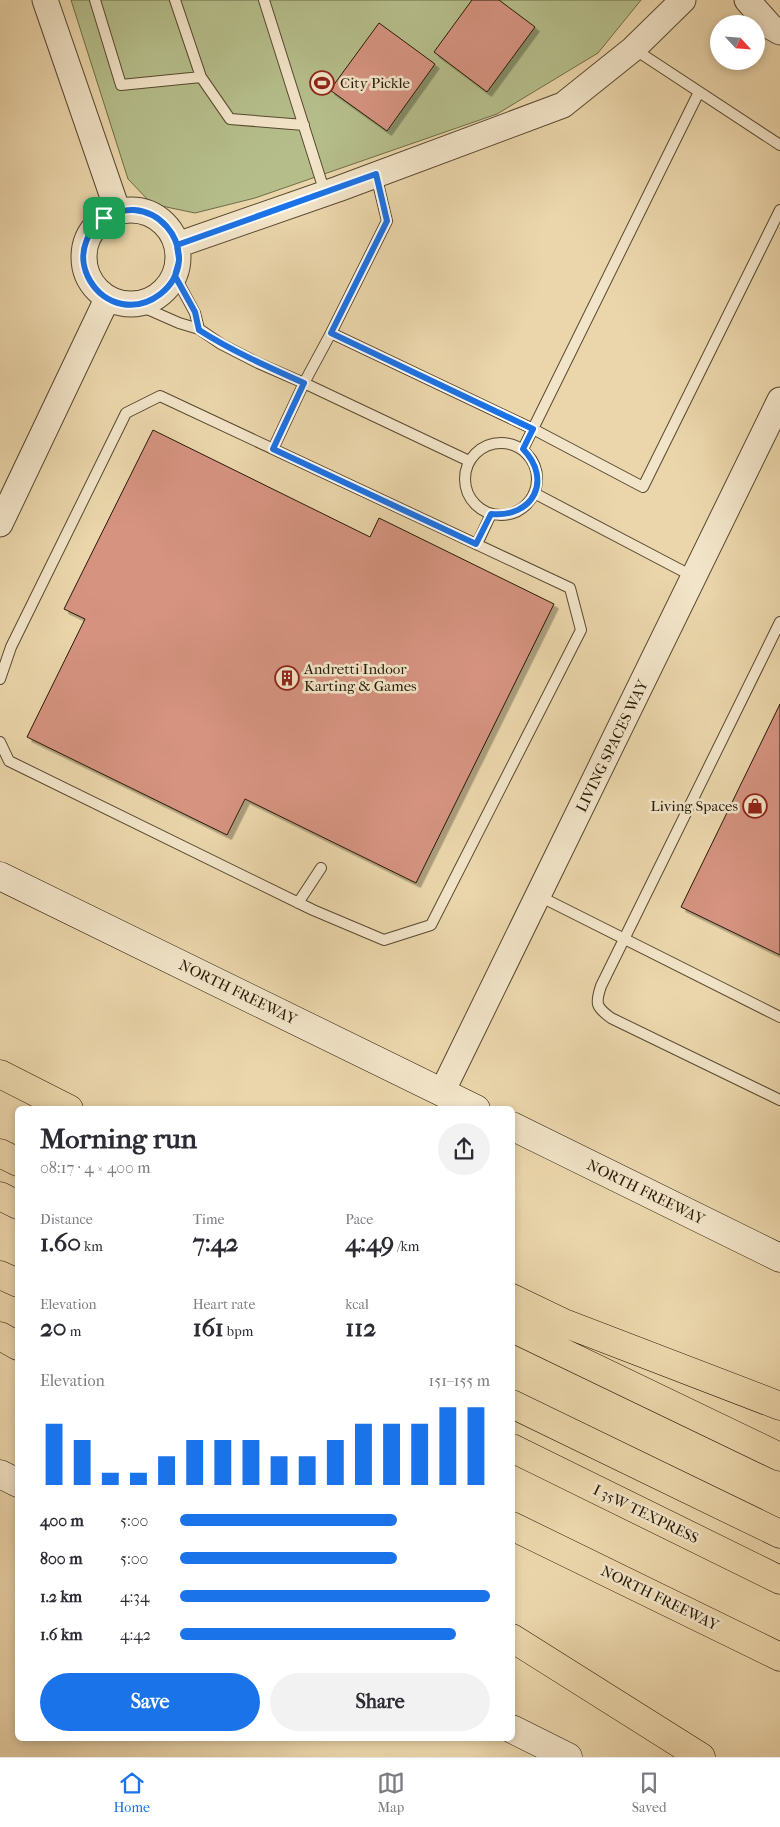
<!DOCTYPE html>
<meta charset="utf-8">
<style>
:root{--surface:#fff;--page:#f2f2f3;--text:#2b2b33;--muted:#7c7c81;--line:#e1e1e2;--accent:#1a73e8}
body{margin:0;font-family:"IM FELL French Canon",serif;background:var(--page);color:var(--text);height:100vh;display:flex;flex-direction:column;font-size:19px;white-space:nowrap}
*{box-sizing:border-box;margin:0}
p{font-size:16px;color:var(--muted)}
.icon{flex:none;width:28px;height:28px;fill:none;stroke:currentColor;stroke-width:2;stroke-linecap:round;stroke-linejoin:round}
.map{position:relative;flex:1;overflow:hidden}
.side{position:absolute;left:15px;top:1106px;width:500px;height:635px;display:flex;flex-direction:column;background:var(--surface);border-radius:8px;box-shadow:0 2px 8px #0003}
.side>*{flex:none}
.needle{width:32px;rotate:116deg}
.tools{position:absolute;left:710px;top:15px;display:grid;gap:10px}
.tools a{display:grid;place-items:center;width:55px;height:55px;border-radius:50%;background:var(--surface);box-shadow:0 2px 8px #0003;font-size:25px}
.pin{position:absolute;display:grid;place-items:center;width:42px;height:42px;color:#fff;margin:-21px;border-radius:10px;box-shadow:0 2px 8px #0006}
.round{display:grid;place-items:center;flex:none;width:52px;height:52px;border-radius:26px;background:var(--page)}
.summary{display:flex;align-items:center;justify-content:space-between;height:85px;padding:0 25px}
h1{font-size:28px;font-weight:800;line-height:38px}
.metrics{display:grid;grid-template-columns:repeat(3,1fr);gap:8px;height:85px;padding:5px 25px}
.metrics div{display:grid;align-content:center}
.metrics b{font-size:25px;font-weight:800}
.metrics small{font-size:14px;font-weight:400}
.metrics p{font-size:14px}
.chart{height:140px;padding:10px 25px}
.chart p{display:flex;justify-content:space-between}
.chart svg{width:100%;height:90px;margin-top:5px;stroke:var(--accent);stroke-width:6}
.cta{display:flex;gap:10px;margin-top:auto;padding:10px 25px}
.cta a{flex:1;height:58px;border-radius:30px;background:var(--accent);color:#fff;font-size:20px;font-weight:800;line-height:58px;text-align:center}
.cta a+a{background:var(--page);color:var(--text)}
ul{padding:0 25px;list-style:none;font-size:16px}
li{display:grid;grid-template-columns:80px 60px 1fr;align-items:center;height:38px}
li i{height:12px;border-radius:6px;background:var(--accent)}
.tab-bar{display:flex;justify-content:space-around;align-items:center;height:70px;border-top:1px solid var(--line);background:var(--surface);font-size:14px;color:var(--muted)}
.tab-bar a{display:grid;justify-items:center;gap:2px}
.tab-bar .selected{color:var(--accent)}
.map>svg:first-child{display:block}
</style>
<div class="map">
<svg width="780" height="1757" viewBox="0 0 780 1757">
<defs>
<filter id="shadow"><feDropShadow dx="4.5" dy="4.5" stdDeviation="0" flood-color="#0004"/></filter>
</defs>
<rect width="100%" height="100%" fill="#ebd6ab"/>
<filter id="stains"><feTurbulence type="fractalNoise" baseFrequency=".004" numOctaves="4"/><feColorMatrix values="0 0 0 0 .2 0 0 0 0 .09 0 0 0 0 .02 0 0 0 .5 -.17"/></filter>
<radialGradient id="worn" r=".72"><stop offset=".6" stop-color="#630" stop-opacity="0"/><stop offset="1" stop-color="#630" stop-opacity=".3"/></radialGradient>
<path fill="#b5be8b" stroke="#6e6c48" d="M71 0H641L598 53 497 114 255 198 195 213 152 204 128 179Z"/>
<path fill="#d59380" stroke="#271a06" filter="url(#shadow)" d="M472 0H499L535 27 487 92 434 52Z
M379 23 435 64 387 131 330 90Z
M153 430 370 537 379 518 554 604 416 883 245 799 227 835 27 737 85 619 64 609Z
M780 704V955L681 907Z"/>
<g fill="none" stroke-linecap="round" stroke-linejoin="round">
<g stroke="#58492f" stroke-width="12">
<path id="service" d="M95 0 121 85 201 77 175 0
M264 0 325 193
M634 49 780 145
M201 77 230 119 304 125
M175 276 195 313 199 329
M138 305 179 323 199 329 221 344 258 363 304 383 469 461
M331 333 387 221 376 175
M465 479a36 36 0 1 1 72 0a36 36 0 1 1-72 0Z
M273 449 304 383 331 333 533 429 643 487 780 210
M523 449 699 92
M534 493 694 577
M477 544 491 514
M780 622 601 986C595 1004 596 1007 611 1018L780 1100
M0 679 11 647 126 413 160 396 570 588 581 630 431 925 384 940 313 910 9 761 0 742
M539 896 780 1017
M298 903 321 868"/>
</g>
<g stroke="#58492f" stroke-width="27">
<path id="tertiary" d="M45 0 118 212
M747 0 771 27 780 32
M84 257a47 47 0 1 1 94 0a47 47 0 1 1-94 0Z
M177 245 338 189 563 105 633 49 683 0
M0 524 107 299
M442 1092 780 400"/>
</g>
<g stroke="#271a06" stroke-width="29">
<path id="secondary" d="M0 876 476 1109
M512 1126 780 1258
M0 1474 18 1483
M512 1729 568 1757"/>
</g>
<g stroke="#271a06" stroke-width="29">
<path id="motorway" d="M0 1074 69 1109
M0 1153 18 1162
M0 1196 18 1205
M0 1275 18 1283
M512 1298 564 1323 780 1406
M512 1328 780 1457
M0 1336 18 1346
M512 1404 780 1534
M512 1448 780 1580
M512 1526 780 1657
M512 1638 701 1757"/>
</g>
<use href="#service" stroke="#f2e4c8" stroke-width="10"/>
<use href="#tertiary" stroke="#f2e4c8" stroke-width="25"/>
<use href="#secondary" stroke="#f2e4c8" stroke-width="28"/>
<use href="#motorway" stroke="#ebd6ab" stroke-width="28"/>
</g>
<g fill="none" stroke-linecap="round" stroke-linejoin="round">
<g stroke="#fff" stroke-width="10">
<path id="route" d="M104 218C114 214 123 209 134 210 160 212 180 235 179 261 178 266 176 271 175 276L195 312 199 330C232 351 268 367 304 383L273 449 476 544 491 514C533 518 553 480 523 449L533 429 331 333 387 221 376 174 177 245C177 250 179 255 179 260 177 288 149 309 122 304 95 299 76 268 86 242 89 232 97 225 104 218"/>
</g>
<use href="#route" stroke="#1a73e8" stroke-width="6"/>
</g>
<defs>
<g id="stadium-ring" transform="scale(1.25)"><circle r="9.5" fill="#f2e4c8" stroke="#8f2418" stroke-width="1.5"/><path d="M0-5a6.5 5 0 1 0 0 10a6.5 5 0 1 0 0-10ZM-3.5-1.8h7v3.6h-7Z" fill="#8f2418"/></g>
<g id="building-ring" transform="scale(1.25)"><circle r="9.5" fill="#f2e4c8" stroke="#8f2418" stroke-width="1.5"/><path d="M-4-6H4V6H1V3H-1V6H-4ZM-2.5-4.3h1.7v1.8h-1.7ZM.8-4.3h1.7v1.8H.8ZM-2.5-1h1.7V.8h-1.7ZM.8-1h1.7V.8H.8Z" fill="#8f2418"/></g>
<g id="shop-ring" transform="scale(1.25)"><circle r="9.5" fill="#f2e4c8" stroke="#8f2418" stroke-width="1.5"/><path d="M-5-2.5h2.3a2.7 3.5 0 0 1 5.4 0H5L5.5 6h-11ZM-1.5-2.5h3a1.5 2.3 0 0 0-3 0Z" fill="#8f2418"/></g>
</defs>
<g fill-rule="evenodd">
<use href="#stadium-ring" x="322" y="83"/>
<use href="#building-ring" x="287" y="678"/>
<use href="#shop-ring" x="755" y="806"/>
</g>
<g text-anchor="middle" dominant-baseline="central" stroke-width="5" stroke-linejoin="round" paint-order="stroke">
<g font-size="15" fill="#271a06" stroke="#f2e4c8" text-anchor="start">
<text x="340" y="83">City Pickle</text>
<text x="304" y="669">Andretti Indoor<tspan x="304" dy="17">Karting &amp; Games</tspan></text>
<text x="738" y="806" text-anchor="end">Living Spaces</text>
</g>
<g font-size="15" fill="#271a06" stroke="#f2e4c8">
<text transform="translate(612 746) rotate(-64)">LIVING SPACES WAY</text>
<text transform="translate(238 992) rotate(26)">NORTH FREEWAY</text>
<text transform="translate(646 1192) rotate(26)">NORTH FREEWAY</text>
<text transform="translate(646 1514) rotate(26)">I 35W TEXPRESS</text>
<text transform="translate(660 1598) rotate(26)">NORTH FREEWAY</text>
</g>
</g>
<rect width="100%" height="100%" filter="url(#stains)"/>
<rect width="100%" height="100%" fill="url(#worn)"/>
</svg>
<div class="tools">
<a><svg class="needle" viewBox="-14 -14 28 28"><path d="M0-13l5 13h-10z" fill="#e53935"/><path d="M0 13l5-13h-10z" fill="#7c7c81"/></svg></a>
</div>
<div class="pin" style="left:104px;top:218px;background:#1e9e55"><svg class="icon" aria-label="arrive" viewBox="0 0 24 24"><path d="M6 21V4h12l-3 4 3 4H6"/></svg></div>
<section class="side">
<div class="summary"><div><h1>Morning run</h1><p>08:17 · 4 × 400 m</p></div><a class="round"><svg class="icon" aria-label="share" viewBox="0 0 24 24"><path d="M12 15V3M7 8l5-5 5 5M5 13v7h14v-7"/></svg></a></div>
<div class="metrics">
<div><p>Distance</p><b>1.60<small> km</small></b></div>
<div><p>Time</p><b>7:42</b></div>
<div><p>Pace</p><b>4:49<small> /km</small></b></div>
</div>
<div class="metrics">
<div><p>Elevation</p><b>20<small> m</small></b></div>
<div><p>Heart rate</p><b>161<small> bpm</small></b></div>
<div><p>kcal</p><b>112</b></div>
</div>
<div class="chart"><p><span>Elevation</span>151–155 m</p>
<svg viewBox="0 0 160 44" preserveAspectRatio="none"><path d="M5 44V14M15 44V22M25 44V38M35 44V38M45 44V30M55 44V22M65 44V22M75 44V22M85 44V30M95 44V30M105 44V22M115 44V14M125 44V14M135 44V14M145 44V6M155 44V6"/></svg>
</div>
<ul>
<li><b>400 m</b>5:00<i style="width:70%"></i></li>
<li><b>800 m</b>5:00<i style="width:70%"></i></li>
<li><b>1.2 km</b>4:34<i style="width:100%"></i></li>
<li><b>1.6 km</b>4:42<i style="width:89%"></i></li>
</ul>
<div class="cta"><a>Save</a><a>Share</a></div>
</section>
</div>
<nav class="tab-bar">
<a class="selected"><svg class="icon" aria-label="home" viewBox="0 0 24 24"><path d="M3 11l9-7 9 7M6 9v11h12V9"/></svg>Home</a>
<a><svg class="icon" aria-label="map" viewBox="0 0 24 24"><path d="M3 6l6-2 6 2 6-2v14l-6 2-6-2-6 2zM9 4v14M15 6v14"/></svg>Map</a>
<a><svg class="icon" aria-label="saved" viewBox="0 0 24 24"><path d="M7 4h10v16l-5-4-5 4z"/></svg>Saved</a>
</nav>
